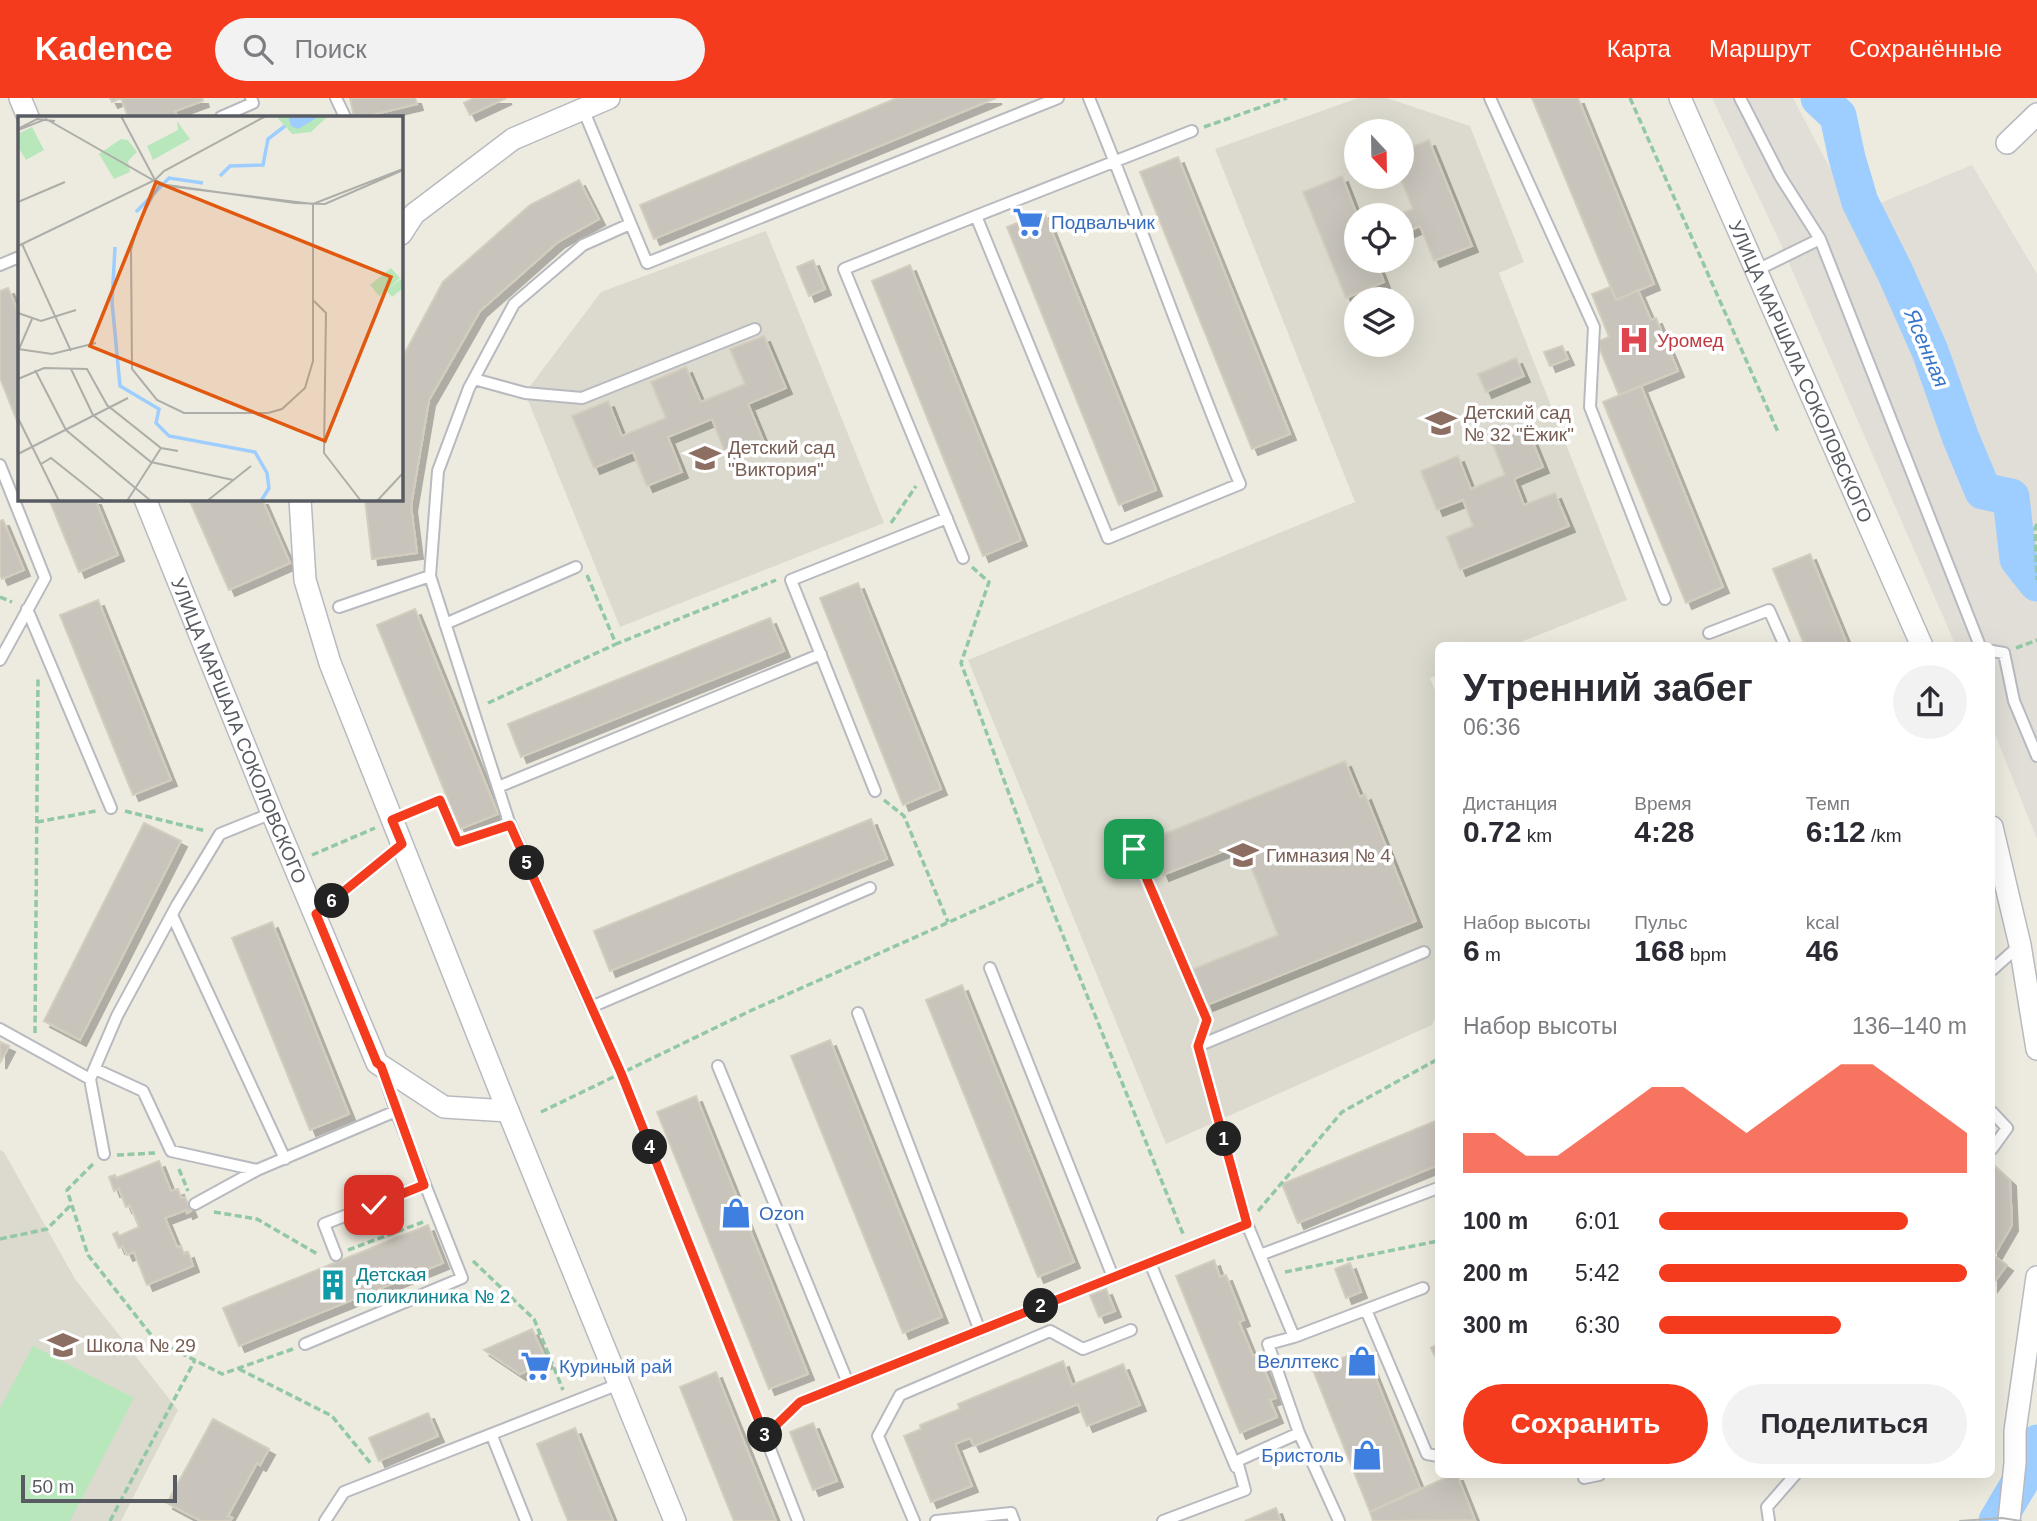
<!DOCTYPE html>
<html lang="ru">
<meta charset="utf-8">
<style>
:root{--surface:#fff;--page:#f2f2f3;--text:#2b2b33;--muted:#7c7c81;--accent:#f53b1d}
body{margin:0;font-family:Helvetica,sans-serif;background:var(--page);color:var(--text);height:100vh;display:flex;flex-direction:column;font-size:26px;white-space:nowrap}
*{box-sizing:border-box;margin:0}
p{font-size:23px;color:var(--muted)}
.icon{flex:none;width:38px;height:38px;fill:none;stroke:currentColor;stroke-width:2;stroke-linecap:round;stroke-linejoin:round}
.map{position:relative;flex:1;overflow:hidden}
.side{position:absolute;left:1435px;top:544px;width:560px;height:836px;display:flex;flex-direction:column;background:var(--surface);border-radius:10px;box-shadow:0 7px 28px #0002}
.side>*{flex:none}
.needle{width:46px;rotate:158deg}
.tools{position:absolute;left:1344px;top:21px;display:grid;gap:14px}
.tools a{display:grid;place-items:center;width:70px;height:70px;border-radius:50%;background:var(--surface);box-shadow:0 7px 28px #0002;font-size:35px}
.scale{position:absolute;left:21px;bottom:18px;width:156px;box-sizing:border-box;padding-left:7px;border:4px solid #585c62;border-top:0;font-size:19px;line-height:24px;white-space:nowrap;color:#585c62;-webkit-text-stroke:5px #fff;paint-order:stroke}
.pin{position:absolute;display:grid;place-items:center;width:60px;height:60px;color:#fff;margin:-30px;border-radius:14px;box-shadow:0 4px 10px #0006}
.km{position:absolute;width:35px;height:35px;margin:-18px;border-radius:50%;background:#222;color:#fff;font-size:19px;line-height:35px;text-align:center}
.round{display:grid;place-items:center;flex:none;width:74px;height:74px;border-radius:37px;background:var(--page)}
.headline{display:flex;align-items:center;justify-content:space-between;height:119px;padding:0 28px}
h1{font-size:38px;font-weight:800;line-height:52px}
.stats{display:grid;grid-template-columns:repeat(3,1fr);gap:10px;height:119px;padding:7px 28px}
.stats div{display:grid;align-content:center}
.stats b{font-size:30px;font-weight:800}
.stats small{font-size:19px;font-weight:400}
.stats p{font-size:19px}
.chart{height:196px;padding:14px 28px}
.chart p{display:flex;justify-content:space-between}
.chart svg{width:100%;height:126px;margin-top:7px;fill:var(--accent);opacity:.7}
.primary-button{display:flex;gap:14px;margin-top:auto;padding:14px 28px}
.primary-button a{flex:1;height:80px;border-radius:42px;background:var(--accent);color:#fff;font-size:28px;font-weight:800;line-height:80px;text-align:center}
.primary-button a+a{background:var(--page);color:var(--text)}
ul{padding:0 28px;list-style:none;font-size:23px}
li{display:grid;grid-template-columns:112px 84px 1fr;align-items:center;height:52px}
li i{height:18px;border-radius:9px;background:var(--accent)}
header{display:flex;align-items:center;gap:42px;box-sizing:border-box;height:98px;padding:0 35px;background:var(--accent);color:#fff}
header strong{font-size:33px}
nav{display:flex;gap:38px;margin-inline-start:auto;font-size:24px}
.search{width:490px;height:63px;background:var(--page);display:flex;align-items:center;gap:18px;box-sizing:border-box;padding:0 24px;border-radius:38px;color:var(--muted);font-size:26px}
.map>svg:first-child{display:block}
</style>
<header>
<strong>Kadence</strong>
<div class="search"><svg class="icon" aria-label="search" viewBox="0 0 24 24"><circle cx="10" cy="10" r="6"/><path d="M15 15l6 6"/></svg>Поиск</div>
<nav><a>Карта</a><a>Маршрут</a><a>Сохранённые</a></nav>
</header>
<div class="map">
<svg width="2037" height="1423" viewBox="0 0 2037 1423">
<defs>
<filter id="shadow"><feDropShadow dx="6" dy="6" stdDeviation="0" flood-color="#0004"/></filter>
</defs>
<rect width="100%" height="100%" fill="#edebdf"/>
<path fill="#e0ded7" d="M1712 0H1793L1854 116 1972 67 2037 176V741L1992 629V548H1956L1779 142Z"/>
<path fill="#dcdace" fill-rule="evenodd" d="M1358 0H1387L1470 28 1524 164 1499 175 1627 502 1511 548H1438V577L1430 580 1438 600V914L1432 927 1166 1046 968 562 1355 404 1215 51ZM1356 33H1402V79H1356ZM1356 117H1402V163H1356ZM1356 201H1402V247H1356Z
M766 133 884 425 620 529 525 295 601 194Z
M0 1052 4 1054 75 1181 178 1312 121 1423H0Z"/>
<path fill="#b9e7bc" d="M33 1248 134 1300 70 1423H0V1310Z"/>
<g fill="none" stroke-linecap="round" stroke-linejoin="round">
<path stroke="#9dceff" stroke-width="37" d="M1819 0 1838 18 1847 60 1860 104 1895 174 1930 253 1960 338 1983 393 2011 399 2018 461 2037 485
M1997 1423 2036 1357 2037 1345"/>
</g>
<path fill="#c8c4bc" stroke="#d2cdbd" stroke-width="2" filter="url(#shadow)" d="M110 0H202L203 3 175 13 177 18 175 19H128L121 0 112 4Z
M350 0H415L417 6 363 19H354Z
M474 0H506L470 17 464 5Z
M897 0H996L654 141 640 107Z
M1532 0H1578L1654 186 1616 202Z
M1429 42 1472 148 1434 163 1420 128 1402 136V117H1397L1413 111 1400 79H1402V53Z
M1178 59 1290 336 1252 351 1140 74Z
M1342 78 1357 117 1356 163H1376L1384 184 1346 200 1303 94Z
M579 82 599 121 558 144 480 213 429 302 411 408 417 455 372 461 365 401H401V262L443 184 530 107Z
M1044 114 1156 392 1119 407 1007 129Z
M813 162 825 191 809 198 797 169Z
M910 167 1021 442 983 458 872 183Z
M1610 189 1616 202 1638 192 1651 222 1656 220 1678 273 1619 297 1597 244 1609 239 1592 196Z
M8 190 19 216V328L0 280V193Z
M764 238 786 290 748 306 763 342 726 357 712 321 668 339 682 374 647 388 633 354 594 370 572 318 608 303 622 338 666 320 651 284 686 269 701 304 745 286 730 251Z
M1562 248 1568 261 1550 268 1544 254Z
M1516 260 1524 278 1486 294 1478 276Z
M1641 288 1723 489 1686 505 1603 304Z
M1527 330 1543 369 1514 381 1524 407 1555 395 1569 428 1460 472 1447 439 1473 428 1463 402 1437 412 1421 373 1458 358 1471 391 1505 377 1492 344Z
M49 401H95L118 457 79 474Z
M189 401H262L290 465 229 492Z
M3 422 24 472 2 481 0 477V423Z
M1810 456 1848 548H1805L1773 471Z
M858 485 941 691 903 707 820 500Z
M98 502 171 682 133 697 60 517Z
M415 511 498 716 460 731 377 527Z
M770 520 784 553 521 659 508 626Z
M1345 663 1360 699 1365 696 1416 823 1207 907 1193 871 1278 837 1242 746 1163 777 1149 742Z
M871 721 887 761 610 873 594 833Z
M144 725 181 743 80 942 44 923Z
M272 824 349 1016 310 1032 232 840Z
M962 887 1074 1164 1038 1179 926 902Z
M830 942 942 1219 903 1235 791 958Z
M0 944 9 948 0 965Z
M696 998 808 1276 769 1291 657 1014Z
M1438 1022V1067L1298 1125 1282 1086Z
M159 1063 171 1093 178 1091 181 1100 185 1099 191 1113 187 1115 186 1112 165 1120 177 1149 181 1148 184 1156 188 1154 193 1168 147 1187 134 1154 127 1157 123 1148 119 1150 113 1136 117 1134 119 1138 139 1129 130 1107 126 1109 119 1091 114 1093 109 1079 115 1077 116 1080Z
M1995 1068 2010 1082 2012 1127 1994 1158 2007 1167 1992 1187V1072Z
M428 1127 443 1165 239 1248 223 1210Z
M1214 1162 1220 1179 1226 1177 1244 1222 1239 1224 1253 1258 1258 1256 1276 1300 1270 1302 1277 1319 1240 1335 1176 1178Z
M1350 1165 1361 1194 1346 1200 1335 1171Z
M1106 1191 1115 1213 1099 1219 1090 1197Z
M532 1231 547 1264 520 1276 484 1252Z
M1438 1246V1264L1431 1250Z
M1364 1251 1420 1390 1370 1414 1313 1272Z
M1063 1263 1072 1287 1123 1266 1140 1307 1087 1328 1078 1306 974 1348 970 1340 955 1346 972 1388 931 1404 904 1338 921 1331 920 1327 960 1311 958 1306Z
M716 1274 776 1423H734L680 1289Z
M428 1315 438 1338 379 1363 369 1340Z
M213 1321 269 1351 260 1367 257 1365 228 1418 232 1420 230 1423H201L167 1405Z
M813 1325 837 1383 813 1392 790 1334Z
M575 1330 613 1423H568L537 1346Z
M1452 1377H1457L1475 1422 1373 1423 1370 1414Z
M1276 1410 1281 1423H1245Z"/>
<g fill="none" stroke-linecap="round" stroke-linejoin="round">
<g stroke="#b8bac0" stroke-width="14">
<path id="service" d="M336 0 345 19
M1490 0 1594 229 1590 309 1665 501
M1740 0 1780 78 1820 141
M583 11 647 165 1058 0
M221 19 253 5 251 0
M976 118 1192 33
M0 167 19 159
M1757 172 1820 141 1980 548
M474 281 525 295 582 300 755 231
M0 367 45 480 0 562
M963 460 844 171 976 118 1108 440 1240 386C1187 259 1142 128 1089 0
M430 478 438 373 469 290 514 206 583 147 630 126
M339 509 430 478 509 724
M27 511 111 710
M445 526 576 469
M1709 535 1769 512 1785 548
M1992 553 2004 555 2014 603 2037 658
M498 689 821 556
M875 693 791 482 947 420
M507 719 591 909 870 790
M1134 751 1207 922 1198 948 1247 1126 1294 1239 1423 1190
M316 816 402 746
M172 817 285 1061
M990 870 1113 1179
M1992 872 2020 847
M858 915 980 1233
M0 931 90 981
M1198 948 1424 854
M718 968 848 1285
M95 971 143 993 171 1053 257 1072
M1992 1014 2007 1030 1992 1051
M104 1056 90 981 117 918 177 807 220 736 272 715
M195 1106 257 1072 396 1013 382 970
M336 1157 324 1126 424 1087
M1260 1157 1438 1090
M1150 1165 1236 1369
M1366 1212 1427 1356 1438 1358
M1294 1239 1268 1246 1299 1335
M305 1246 462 1180 396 1013
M492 1338 526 1423
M1584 1377V1380L1599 1377
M325 1423 344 1394 619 1286
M798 1423 765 1338 800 1304 1247 1126
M914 1423 878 1338 900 1297 1050 1233 1083 1251 1131 1232
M936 1423 1011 1415 1014 1423
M1163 1423 1245 1392 1237 1363 1299 1335 1339 1423
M1769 1423 1767 1409 1795 1377"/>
</g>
<g stroke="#b8bac0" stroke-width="24">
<g id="minor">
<path d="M20 0 28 19"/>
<path id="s1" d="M1680 0 1922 548"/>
<path d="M2007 45 2037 16"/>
<path d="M401 136 414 116 513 41 609 0"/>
<path id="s2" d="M145 401 272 715 377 965 444 1009 508 1013"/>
<path d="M300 401 305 482 330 565 508 1013 675 1423"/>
<path d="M1992 729 2020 847 2037 951"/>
<path d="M2009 1423 2015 1365V1333L2037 1179"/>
</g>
</g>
<path stroke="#92c8a5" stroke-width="3.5" stroke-dasharray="7 3.5" stroke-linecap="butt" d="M1630 0 1778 334
M1204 29 1287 0
M891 425 916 388
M2037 426 2035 431 2037 482
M972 469 989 484 961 565 1041 783
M587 477 616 546 776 482
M0 499 12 504
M2016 550 2037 542
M488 605 616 546
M884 702 904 718 948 824
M125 713 206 733
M411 714 440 702 458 744 497 731
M37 724 96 713
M312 757 375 730
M597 923 621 975 759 1322
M35 935 38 578
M541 1014 750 913 1041 783 1183 1136
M117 1057 155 1055
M93 1066 67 1092 88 1157 155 1242 222 1276 293 1251
M179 1071 188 1093
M1258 1113 1342 1014 1438 961
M214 1114 257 1121 319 1157
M0 1141 47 1131 72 1106
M348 1152 423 1124
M473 1163 534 1221 563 1292
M1285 1174 1438 1143
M239 1271 332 1318 372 1367
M110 1423 195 1262"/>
<use href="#service" stroke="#fff" stroke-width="10"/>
<use href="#minor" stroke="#fff" stroke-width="21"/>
<path stroke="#b4b5b5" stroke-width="2" d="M1960 1423 2002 1420 2021 1423"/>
</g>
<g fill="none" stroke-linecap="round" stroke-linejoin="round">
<g stroke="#fff" stroke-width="14">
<path id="route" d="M374 1107 424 1087 381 968 377 965 316 816 402 746 392 722 440 702 458 744 510 727 621 975 765 1338 800 1304 1247 1126 1198 948 1207 922 1134 751"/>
</g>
<use href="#route" stroke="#f53b1d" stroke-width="9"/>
</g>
<defs>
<g id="supermarket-bare" transform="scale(2.415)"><path d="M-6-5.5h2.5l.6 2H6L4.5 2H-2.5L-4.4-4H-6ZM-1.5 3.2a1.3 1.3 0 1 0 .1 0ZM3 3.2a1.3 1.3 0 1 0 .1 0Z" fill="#3f7fe0" stroke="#fff" stroke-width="2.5" paint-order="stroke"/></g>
<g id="hospital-bare" transform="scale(2.415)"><path d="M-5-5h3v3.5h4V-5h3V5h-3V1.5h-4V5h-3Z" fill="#e0444e" stroke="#fff" stroke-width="2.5" paint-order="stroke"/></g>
<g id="school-bare" transform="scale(2.415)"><path d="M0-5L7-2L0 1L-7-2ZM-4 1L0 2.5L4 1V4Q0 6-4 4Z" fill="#8d6e63" stroke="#fff" stroke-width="2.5" paint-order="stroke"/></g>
<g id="shop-bare" transform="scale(2.415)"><path d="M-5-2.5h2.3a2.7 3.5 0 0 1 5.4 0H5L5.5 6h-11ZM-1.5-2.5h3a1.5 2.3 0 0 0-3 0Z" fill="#3f7fe0" stroke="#fff" stroke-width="2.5" paint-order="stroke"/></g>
<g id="building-bare" transform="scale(2.415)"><path d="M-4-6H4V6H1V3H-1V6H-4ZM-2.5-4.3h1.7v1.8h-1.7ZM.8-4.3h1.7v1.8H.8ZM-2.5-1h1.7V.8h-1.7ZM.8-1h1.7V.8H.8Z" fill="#0f9aa8" stroke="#fff" stroke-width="2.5" paint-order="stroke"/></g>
</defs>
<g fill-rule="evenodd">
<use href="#supermarket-bare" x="1028" y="124"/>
<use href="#hospital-bare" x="1634" y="242"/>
<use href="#school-bare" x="1441" y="325"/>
<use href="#school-bare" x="705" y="360"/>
<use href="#school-bare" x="1243" y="757"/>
<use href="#shop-bare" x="736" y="1115"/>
<use href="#building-bare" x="333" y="1187"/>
<use href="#school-bare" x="63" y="1247"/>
<use href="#shop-bare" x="1362" y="1263"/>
<use href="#supermarket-bare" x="536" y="1268"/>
<use href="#shop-bare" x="1367" y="1357"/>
</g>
<g text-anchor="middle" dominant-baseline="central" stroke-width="7" stroke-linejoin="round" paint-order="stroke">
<g font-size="19" fill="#366cbe" stroke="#fff" text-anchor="start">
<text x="1051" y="124">Подвальчик</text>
<text x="759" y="1115">Ozon</text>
<text x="1339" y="1263" text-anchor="end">Веллтекс</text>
<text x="559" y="1268">Куриный рай</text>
<text x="1344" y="1357" text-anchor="end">Бристоль</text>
</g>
<g font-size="19" fill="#be3a42" stroke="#fff" text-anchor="start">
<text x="1657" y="242">Уромед</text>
</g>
<g font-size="19" fill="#585c62" stroke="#fff">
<text stroke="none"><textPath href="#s1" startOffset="299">УЛИЦА МАРШАЛА СОКОЛОВСКОГО</textPath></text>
<text stroke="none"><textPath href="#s2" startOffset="250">УЛИЦА МАРШАЛА СОКОЛОВСКОГО</textPath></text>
</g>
<g font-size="19" fill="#785e54" stroke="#fff" text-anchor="start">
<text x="1464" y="314">Детский сад<tspan x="1464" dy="22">№ 32 "Ёжик"</tspan></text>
<text x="728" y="349">Детский сад<tspan x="728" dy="22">"Виктория"</tspan></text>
<text x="1266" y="757">Гимназия № 4</text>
<text x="86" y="1247">Школа № 29</text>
</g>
<g font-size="19" fill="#0d838f" stroke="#fff" text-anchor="start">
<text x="356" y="1176">Детская<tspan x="356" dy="22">поликлиника № 2</tspan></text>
</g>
<g font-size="21" font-style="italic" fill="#3876ca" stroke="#fff">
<text transform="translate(1927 250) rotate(67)">Ясенная</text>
</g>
</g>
<g transform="translate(18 18)">
<rect width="385" height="385" fill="#edebdf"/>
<path d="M258 0H310L293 16 274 18ZM159 5 172 23 135 44 129 30 160 14ZM14 11 26 34 8 44 0 31V18ZM103 23 110 24 119 36 110 45 112 56 96 63 81 38ZM373 152 382 162 370 173 383 163 385 172 374 181 368 174 361 180 352 169Z" fill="#b9e7bc"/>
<path d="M270 0H302L280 13 273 10Z" fill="#9dceff"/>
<path fill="none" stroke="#9dceff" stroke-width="3.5" d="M202 60 212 50 245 49 250 23 267 10M118 96 151 62 185 67M97 131 94 186 102 270 141 293 138 307 151 320 237 336 249 357 251 372 243 385"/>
<path fill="none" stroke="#adaea9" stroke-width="2" d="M103 0 137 64 150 70 295 88 385 53M0 13 19 3 37 5M0 14 28 3 142 68 277 87 307 88 385 54M142 67 121 106 113 134 114 253 139 284 166 297H250L264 293 287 272 295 245V88M0 86 47 66M4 128 53 235M0 130 137 64 146 55 248 0M296 185 308 197 306 337 343 385M0 197 23 205 58 194M0 233 34 238 78 227M1 233 14 203M53 253 75 299 133 346 215 364M17 254 48 314 133 385M0 263 26 252 69 253 89 289 143 332 160 335M0 302 41 385M0 338 110 282M23 348 33 342 87 385M109 385 143 332M189 385 233 350M359 385 385 357"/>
<path fill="#e15910" fill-opacity="0.15" stroke="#e15910" stroke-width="3.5" d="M138 66 373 161 307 325 72 230Z"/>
<rect width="385" height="385" fill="none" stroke="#585c62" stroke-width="3.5"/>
</g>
</svg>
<div class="tools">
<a><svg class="needle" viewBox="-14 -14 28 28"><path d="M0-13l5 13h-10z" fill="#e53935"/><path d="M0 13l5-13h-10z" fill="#7c7c81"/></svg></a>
<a><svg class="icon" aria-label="locate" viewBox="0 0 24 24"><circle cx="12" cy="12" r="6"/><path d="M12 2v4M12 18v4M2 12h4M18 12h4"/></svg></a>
<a><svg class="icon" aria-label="layers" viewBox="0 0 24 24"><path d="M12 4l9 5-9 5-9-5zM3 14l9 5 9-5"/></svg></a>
</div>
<div class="scale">50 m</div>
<div class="pin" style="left:1134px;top:751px;background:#1e9e55"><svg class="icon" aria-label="arrive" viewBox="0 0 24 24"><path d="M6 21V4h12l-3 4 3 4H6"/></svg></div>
<div class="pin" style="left:374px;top:1107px;background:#d93025"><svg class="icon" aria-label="check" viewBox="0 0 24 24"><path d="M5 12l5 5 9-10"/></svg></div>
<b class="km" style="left:1224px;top:1041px">1</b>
<b class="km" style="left:1041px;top:1208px">2</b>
<b class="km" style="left:765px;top:1337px">3</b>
<b class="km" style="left:650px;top:1049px">4</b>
<b class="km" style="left:527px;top:765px">5</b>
<b class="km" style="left:332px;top:803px">6</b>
<section class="side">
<div class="headline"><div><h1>Утренний забег</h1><p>06:36</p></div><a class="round"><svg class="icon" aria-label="share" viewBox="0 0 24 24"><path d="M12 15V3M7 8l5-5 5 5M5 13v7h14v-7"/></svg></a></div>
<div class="stats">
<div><p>Дистанция</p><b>0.72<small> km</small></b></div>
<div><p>Время</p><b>4:28</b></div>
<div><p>Темп</p><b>6:12<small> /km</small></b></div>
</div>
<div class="stats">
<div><p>Набор высоты</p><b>6<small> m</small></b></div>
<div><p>Пульс</p><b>168<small> bpm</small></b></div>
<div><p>kcal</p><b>46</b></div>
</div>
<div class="chart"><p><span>Набор высоты</span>136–140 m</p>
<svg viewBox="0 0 160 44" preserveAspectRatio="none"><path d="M0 44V30L10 30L20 38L30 38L40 30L50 22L60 14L70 14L80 22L90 30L100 22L110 14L120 6L130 6L140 14L150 22L160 30V44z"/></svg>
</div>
<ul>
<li><b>100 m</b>6:01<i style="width:81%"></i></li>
<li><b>200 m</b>5:42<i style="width:100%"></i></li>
<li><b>300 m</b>6:30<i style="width:59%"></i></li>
</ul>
<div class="primary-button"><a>Сохранить</a><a>Поделиться</a></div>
</section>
</div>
